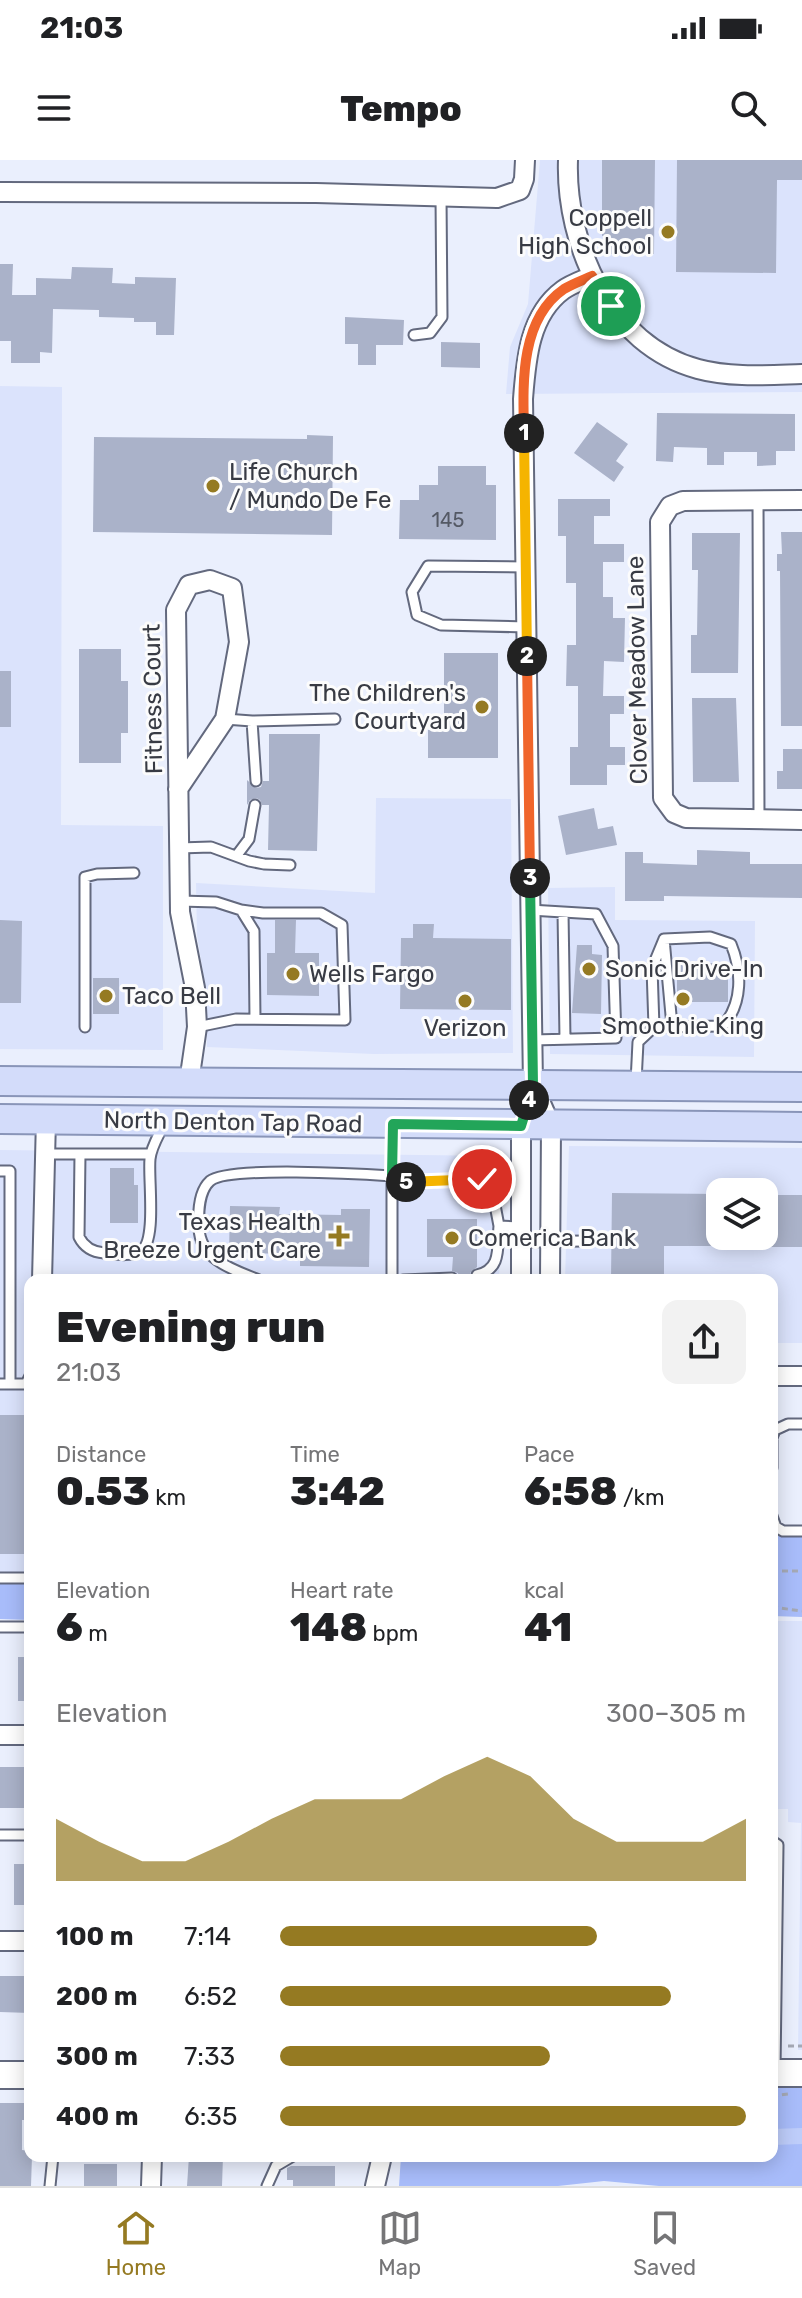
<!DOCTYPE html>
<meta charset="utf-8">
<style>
:root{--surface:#fff;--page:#f2f2f2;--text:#202124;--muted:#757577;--line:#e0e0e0;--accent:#957a22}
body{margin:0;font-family:Rubik,sans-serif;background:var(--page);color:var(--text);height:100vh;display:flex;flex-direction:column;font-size:30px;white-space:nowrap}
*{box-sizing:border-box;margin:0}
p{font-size:26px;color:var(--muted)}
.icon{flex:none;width:44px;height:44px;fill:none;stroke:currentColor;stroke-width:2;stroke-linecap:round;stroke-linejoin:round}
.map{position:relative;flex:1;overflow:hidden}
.sheet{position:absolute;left:24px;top:1114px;width:754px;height:888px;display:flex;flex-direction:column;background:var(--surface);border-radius:16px;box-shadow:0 4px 20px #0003}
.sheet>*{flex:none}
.fabs{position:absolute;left:706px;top:1018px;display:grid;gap:16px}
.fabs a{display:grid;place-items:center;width:72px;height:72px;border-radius:16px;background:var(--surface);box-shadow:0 4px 20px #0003;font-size:40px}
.pin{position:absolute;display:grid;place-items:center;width:68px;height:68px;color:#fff;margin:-34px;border:4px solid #fff;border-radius:50%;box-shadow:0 2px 8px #0007}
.km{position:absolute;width:40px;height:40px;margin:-20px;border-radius:50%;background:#222;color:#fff;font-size:22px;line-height:40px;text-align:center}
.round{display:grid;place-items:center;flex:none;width:84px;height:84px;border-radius:16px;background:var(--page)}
.head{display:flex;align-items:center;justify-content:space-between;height:136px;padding:0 32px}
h1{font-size:44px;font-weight:800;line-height:60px}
.metrics{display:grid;grid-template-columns:repeat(3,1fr);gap:12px;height:136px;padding:8px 32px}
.metrics div{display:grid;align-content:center}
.metrics b{font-size:40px;font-weight:800}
.metrics small{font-size:22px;font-weight:400}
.metrics p{font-size:22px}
.chart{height:224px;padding:16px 32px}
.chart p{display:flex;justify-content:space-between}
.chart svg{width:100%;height:144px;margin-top:8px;fill:var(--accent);opacity:.7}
ul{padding:0 32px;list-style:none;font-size:26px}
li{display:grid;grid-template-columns:128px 96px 1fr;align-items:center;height:60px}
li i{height:20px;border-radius:10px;background:var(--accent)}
.status{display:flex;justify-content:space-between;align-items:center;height:56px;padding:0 40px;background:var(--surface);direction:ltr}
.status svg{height:22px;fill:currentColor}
header{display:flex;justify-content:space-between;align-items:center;height:104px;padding:0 32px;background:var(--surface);font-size:36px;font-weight:800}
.tabs{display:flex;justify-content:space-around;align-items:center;height:112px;border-top:2px solid var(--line);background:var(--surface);font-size:22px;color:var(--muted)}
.tabs a{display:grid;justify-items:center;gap:4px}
.tabs .current{color:var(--accent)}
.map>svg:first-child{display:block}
</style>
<div class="status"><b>21:03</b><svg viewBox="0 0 49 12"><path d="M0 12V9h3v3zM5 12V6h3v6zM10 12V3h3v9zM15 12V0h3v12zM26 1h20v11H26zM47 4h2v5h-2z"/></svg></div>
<header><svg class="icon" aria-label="menu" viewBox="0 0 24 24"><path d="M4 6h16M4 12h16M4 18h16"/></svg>Tempo<svg class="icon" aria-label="search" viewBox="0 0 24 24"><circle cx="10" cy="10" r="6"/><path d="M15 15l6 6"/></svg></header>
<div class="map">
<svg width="802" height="2026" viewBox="0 0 802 2026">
<rect width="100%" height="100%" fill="#eaeffd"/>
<path fill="#dbe3fc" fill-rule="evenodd" d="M540 0H802V232L506 234 510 187 528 144Z
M0 226 62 227 61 665 163 666V890L0 889Z
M376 638 511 639 513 893 374 894 207 887 206 831 197 775 196 723 375 733Z
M615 727V760L755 761 754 897 550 894 548 728Z
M569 986 802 988V1183H772V1120H565ZM720 1032H764V1076H720Z
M0 990 503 996 499 1120H198L178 1117 177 1120H30V1429L0 1430Z
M772 1461H802V1890H798L801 1663 788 1662V1649H772Z"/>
<path fill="#a8bcfa" d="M772 1371 802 1373V1457L772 1456Z
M30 1423V1460L0 1459V1424Z
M772 1925 802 1926V2026H659L604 2021 558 2026H399L401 1996H772Z"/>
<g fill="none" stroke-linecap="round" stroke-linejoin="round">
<path stroke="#becdfa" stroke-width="16" d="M772 1977 802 1976"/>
</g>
<path fill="#aab2c9" d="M602 0H655L654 94H608V76H602Z
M677 0H802V20H777L776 113 676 112Z
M0 104H13L12 135H36V118L71 119 72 107 113 108 112 123 135 124V117L176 118 174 175H156V162H134V158L99 157V150L53 149 52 193 40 192V203H11V181H0Z
M345 157 404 160 403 185H376V205H358V184H345Z
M441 182 480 183V208L441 207Z
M657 253 795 254V291H776V305L757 306V292H724V305H707V288L674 287 673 302 656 301Z
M597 262 628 284 616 301 624 307 614 322 574 293Z
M307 275 333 276 332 375 93 372 94 277 307 279Z
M438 306H486V325H496V380L399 379 400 340H419V325H438Z
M558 339H610V356H594V384H624V402H603V437H613V458H625L624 502 604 501 603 536H624V554H610V587H625V605H607V625H570V587H578V526H566L567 485H576V423H566V376H558Z
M781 372H802V566H781L780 411H777V394H782Z
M692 373H740L738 513H691V475H697L698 410H692Z
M79 489H121V521H128V573H121V603H79Z
M444 493H498V598H428V570H444Z
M0 511H11V567H0Z
M692 538H736L739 622H693Z
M269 574H320L317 691 268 690 269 645H262L260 640 256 638 250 640 247 645V620L256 628 261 627 263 621H269Z
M783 589H802V629H777V611H783Z
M594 648 598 669 613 666 617 685 566 695 558 656Z
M697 690 750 692V704H802V738L664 736V741H625V692H643V703L697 705Z
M0 760 22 761 21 843H0Z
M275 760H296L295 793H319V836L267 835V793H275Z
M413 764H434L433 778 511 779V850L400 849 401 778H413Z
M577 785H592V794L602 795 601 854 572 853Z
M677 803H728V842H677Z
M93 818H119V854H93Z
M110 1008H134V1025H138V1063H110Z
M612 1033 720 1034V1086H664V1120H611Z
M764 1035H802V1087H764Z
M230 1046 280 1047 279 1054 341 1055V1049H370L369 1107 300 1106V1097L280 1096V1094L229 1092Z
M427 1059H477V1107L470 1113 472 1120H459L458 1113 452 1111 453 1097H427Z
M0 1255H30V1394H0Z
M18 1497H30V1541H18Z
M0 1607H30V1648H0Z
M14 1704H30V1745H14Z
M0 1816H30V1853L0 1852Z
M0 1943H30V1960H22V1990L30 1991 32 1996 31 2026H0Z
M189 1996H223L222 2026H187Z
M84 2004H117V2026H84Z
M291 2006H335V2026H293V2020H287V2008Z"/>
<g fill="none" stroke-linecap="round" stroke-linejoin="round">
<g stroke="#63697e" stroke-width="13">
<path id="lane" d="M414 175 430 173 442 157 441 36
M758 340 759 659
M526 407 428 406 412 432 417 455 441 465 526 467
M225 559 252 561 335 559
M252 561 256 621
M179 688 211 687 249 701 264 704 290 705
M237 695 249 679 255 645
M180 741 216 742 241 750 263 753H321L342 765 345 860 236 859 197 867
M241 750 254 771 255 859
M530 750 596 754 613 786 616 878 532 880
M563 752 565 879
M664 779 672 866
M85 867V717L97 714 134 713
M636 922 638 882 654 867 652 808 664 779 710 777 731 784C742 811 743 843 723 866L654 867
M393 967 392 1016C422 1035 462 1007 491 1024L499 1066 521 1067
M46 994H150
M80 994 79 1077C84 1087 92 1092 104 1093 115 1094 130 1097 141 1091 157 1081 148 1018 150 999 151 987 159 975 164 964
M0 1011H10V1224
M521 1082 583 1081
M477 1115C502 1109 497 1088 499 1066
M259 1120C234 1110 200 1100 199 1068 198 1053 199 1031 210 1021 228 1006 362 1014 392 1016V1120
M403 1120 452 1118
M0 1224H26L30 1216
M772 1308V1278L775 1270 788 1264H802
M772 1356 776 1367 783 1371H802
M0 1418H30
M0 1467H30
M0 1675H30
M772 1681 778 1685 775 1909
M50 2026 53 1996
M267 2026 276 2006 293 1996"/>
</g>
<g stroke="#63697e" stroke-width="22">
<path id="street" d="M568 0C565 84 610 186 698 209 731 218 768 215 802 214
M0 32 316 33 497 38 520 30 524 19 525 0
M802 340 683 341 670 346 660 362 663 638 674 653 686 658 802 660
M178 629 225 559 239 482 232 428 210 420 189 425 176 450 180 752 195 828 197 867 189 922
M533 925 551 966 550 1120
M42 1120 46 959
M521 1120V966L533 925 523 239C526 200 529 155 563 130 571 124 583 120 592 116
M772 1216H802
M0 1575H30
M0 1781H30
M151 2026 152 1996
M375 2026 382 1996"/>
</g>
<g stroke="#63697e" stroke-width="30">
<path id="secondary" d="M772 1913H802
M0 1915H30"/>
</g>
<g stroke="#8995b8" stroke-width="32">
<path id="primary" d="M0 921 802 927
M0 959 802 967"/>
</g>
<path stroke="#a5a9b5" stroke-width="3" stroke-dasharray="6 4" stroke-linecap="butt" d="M772 1411H802
M772 1447 802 1451
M788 1886H802
M772 1936 788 1934"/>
<use href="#lane" stroke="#fff" stroke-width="9"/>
<use href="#street" stroke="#fff" stroke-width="18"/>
<use href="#secondary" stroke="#fff" stroke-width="26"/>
<use href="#primary" stroke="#d3dcfa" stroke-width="28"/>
</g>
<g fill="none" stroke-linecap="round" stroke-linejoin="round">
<g stroke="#fff" stroke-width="16">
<path id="split-1" d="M524 273C523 226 519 160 564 129 572 124 583 120 592 116L611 146"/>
</g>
<g stroke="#fff" stroke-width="16">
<path id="split-2" d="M524 273 527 496"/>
</g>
<g stroke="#fff" stroke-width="16">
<path id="split-3" d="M527 496 530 718"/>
</g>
<g stroke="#fff" stroke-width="16">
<path id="split-4" d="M529 940 533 925 530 718"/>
</g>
<g stroke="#fff" stroke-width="16">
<path id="split-5" d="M406 1022 392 1016 393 964 521 966 529 940"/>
</g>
<g stroke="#fff" stroke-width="16">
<path id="split-6" d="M406 1022 482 1019"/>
</g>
<use href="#split-1" stroke="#f0652b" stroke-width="10"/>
<use href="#split-2" stroke="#f5b400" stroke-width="10"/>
<use href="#split-3" stroke="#f0652b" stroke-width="10"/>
<use href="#split-4" stroke="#22a559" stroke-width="10"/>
<use href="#split-5" stroke="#22a559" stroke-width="10"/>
<use href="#split-6" stroke="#f5b400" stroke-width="10"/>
</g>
<g fill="#957a22" stroke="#fcfcfc" stroke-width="3">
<circle cx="668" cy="72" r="8"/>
<circle cx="213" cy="326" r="8"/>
<circle cx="482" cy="547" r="8"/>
<circle cx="589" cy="809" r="8"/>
<circle cx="293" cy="814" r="8"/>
<circle cx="106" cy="836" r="8"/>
<circle cx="683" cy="839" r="8"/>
<circle cx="465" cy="841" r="8"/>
<path d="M335 1064h8v8h8v8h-8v8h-8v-8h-8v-8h8z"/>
<circle cx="452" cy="1078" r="8"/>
</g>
<g text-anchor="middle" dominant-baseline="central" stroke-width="6" stroke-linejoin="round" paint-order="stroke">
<g font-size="20" fill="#545965">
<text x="448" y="360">145</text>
</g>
<g font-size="24" fill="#383b44" stroke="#fcfcfc" text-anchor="start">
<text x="652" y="58" text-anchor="end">Coppell<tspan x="652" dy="28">High School</tspan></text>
<text x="229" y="312">Life Church<tspan x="229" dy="28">/ Mundo De Fe</tspan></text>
<text x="466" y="533" text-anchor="end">The Children's<tspan x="466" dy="28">Courtyard</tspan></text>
<text x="605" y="809">Sonic Drive-In</text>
<text x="309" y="814">Wells Fargo</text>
<text x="122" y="836">Taco Bell</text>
<text x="683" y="866" text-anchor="middle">Smoothie King</text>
<text x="465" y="868" text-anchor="middle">Verizon</text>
<text x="321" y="1062" text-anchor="end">Texas Health<tspan x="321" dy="28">Breeze Urgent Care</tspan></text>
<text x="468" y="1078">Comerica Bank</text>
</g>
<g font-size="24" fill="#383b44" stroke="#fcfcfc">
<text transform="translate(637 510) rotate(-91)">Clover Meadow Lane</text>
<text transform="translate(153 539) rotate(-91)">Fitness Court</text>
<text transform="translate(233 962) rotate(1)">North Denton Tap Road</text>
</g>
</g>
</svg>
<div class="fabs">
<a><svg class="icon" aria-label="layers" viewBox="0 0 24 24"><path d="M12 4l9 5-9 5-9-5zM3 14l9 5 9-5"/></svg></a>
</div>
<div class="pin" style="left:611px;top:146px;background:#1e9e55"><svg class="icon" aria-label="arrive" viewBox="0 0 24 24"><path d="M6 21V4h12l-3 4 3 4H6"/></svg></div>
<div class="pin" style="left:482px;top:1019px;background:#d93025"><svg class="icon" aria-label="check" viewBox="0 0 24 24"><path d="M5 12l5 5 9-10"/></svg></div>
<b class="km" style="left:524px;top:273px">1</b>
<b class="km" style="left:527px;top:496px">2</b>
<b class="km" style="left:530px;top:718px">3</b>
<b class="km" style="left:529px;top:940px">4</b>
<b class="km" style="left:406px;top:1022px">5</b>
<section class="sheet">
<div class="head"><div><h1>Evening run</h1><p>21:03</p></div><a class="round"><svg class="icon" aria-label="share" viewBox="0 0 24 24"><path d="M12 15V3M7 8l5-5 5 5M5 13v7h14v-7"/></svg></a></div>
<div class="metrics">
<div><p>Distance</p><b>0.53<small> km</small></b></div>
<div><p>Time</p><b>3:42</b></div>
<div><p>Pace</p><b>6:58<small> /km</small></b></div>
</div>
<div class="metrics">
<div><p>Elevation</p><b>6<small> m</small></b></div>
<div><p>Heart rate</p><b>148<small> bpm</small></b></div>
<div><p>kcal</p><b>41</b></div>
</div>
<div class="chart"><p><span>Elevation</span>300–305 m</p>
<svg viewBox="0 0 160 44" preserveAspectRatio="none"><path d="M0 44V25L10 32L20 38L30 38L40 32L50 25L60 19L70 19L80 19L90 12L100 6L110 12L120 25L130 32L140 32L150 32L160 25V44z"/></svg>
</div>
<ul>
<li><b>100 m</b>7:14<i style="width:68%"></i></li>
<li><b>200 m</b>6:52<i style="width:84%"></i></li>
<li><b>300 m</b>7:33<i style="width:58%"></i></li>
<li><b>400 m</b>6:35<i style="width:100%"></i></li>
</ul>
</section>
</div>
<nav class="tabs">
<a class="current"><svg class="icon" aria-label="home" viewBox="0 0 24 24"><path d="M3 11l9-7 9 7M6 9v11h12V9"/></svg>Home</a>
<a><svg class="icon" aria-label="map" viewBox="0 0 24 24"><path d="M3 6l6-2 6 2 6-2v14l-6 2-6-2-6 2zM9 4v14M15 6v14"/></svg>Map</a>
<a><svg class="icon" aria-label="saved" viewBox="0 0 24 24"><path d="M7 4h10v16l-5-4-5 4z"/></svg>Saved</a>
</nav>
